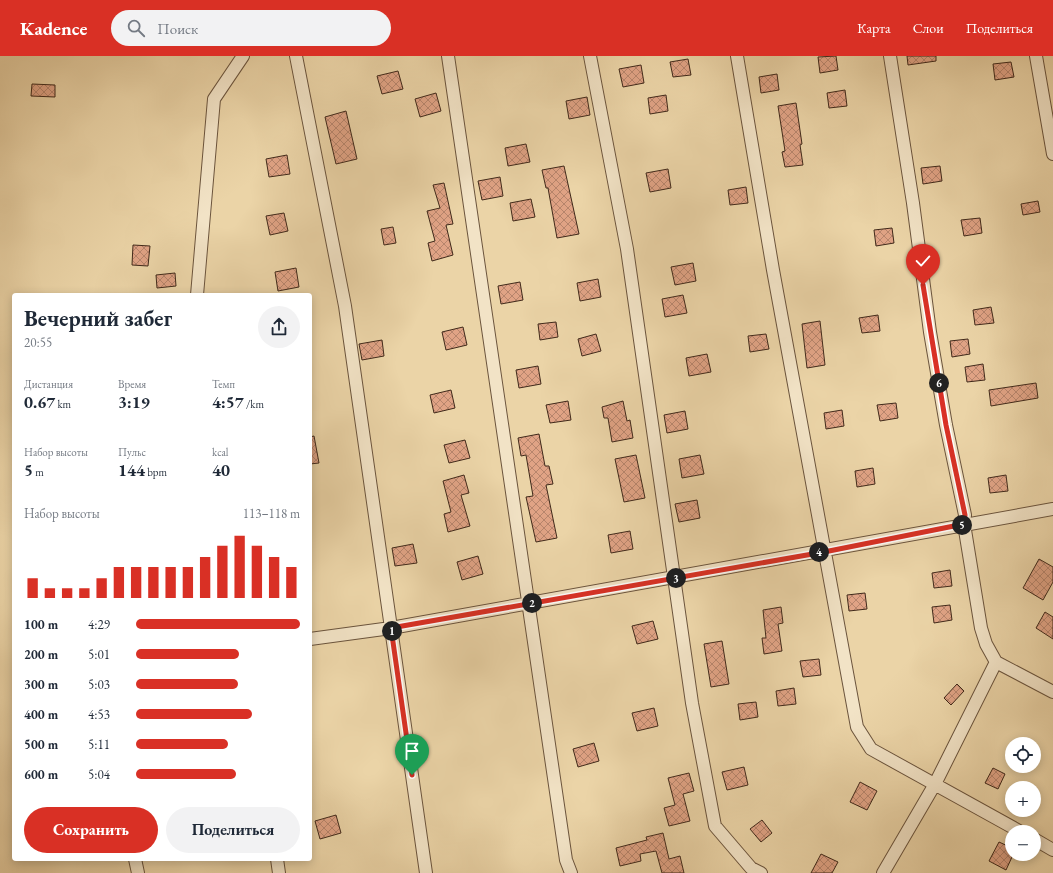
<!DOCTYPE html>
<html lang="ru">
<meta charset="utf-8">
<style>
:root{--surface:#fff;--page:#f2f2f3;--text:#1f2937;--muted:#747a83;--accent:#d93025}
body{margin:0;font-family:"EB Garamond",serif;background:var(--page);color:var(--text);height:100vh;display:flex;flex-direction:column;font-size:15px;white-space:nowrap}
*{box-sizing:border-box;margin:0}
p{font-size:13px;color:var(--muted)}
.icon{flex:none;width:22px;height:22px;fill:none;stroke:currentColor;stroke-width:2;stroke-linecap:round;stroke-linejoin:round}
.map{position:relative;flex:1;overflow:hidden}
.details{position:absolute;left:12px;top:237px;width:300px;height:568px;display:flex;flex-direction:column;background:var(--surface);border-radius:4px;box-shadow:0 2px 10px #0003}
.details>*{flex:none}
.buttons{position:absolute;left:1005px;top:681px;display:grid;gap:8px}
.buttons a{display:grid;place-items:center;width:36px;height:36px;border-radius:50%;background:var(--surface);box-shadow:0 2px 10px #0003;font-size:20px}
.pin{position:absolute;display:grid;place-items:center;width:34px;height:34px;color:#fff;margin:-41px -17px;border-radius:50% 50% 50% 0;rotate:-45deg;box-shadow:0 0 4px #0007}
.pin .icon{rotate:45deg}
.km{position:absolute;width:20px;height:20px;margin:-10px;border-radius:50%;background:#222;color:#fff;font-size:11px;line-height:20px;text-align:center}
.round{display:grid;place-items:center;flex:none;width:42px;height:42px;border-radius:21px;background:var(--page)}
.headline{display:flex;align-items:center;justify-content:space-between;height:68px;padding:0 12px}
h1{font-size:22px;font-weight:700;line-height:30px}
.metrics{display:grid;grid-template-columns:repeat(3,1fr);gap:6px;height:68px;padding:4px 12px}
.metrics div{display:grid;align-content:center}
.metrics b{font-size:17px;font-weight:700}
.metrics small{font-size:11px;font-weight:400}
.metrics p{font-size:11px}
.chart{height:112px;padding:8px 12px}
.chart p{display:flex;justify-content:space-between}
.chart svg{width:100%;height:72px;margin-top:4px;stroke:var(--accent);stroke-width:6}
.primary-button{display:flex;gap:8px;margin-top:auto;padding:8px 12px}
.primary-button a{flex:1;height:46px;border-radius:24px;background:var(--accent);color:#fff;font-size:16px;font-weight:700;line-height:46px;text-align:center}
.primary-button a+a{background:var(--page);color:var(--text)}
ul{padding:0 12px;list-style:none;font-size:13px}
li{display:grid;grid-template-columns:64px 48px 1fr;align-items:center;height:30px}
li i{height:10px;border-radius:5px;background:var(--accent)}
header{display:flex;align-items:center;gap:24px;box-sizing:border-box;height:56px;padding:0 20px;background:var(--accent);color:#fff}
header strong{font-size:19px}
nav{display:flex;gap:22px;margin-inline-start:auto;font-size:14px}
.search{width:280px;height:36px;background:var(--page);display:flex;align-items:center;gap:10px;box-sizing:border-box;padding:0 14px;border-radius:22px;color:var(--muted);font-size:15px}
.map>svg:first-child{display:block}
</style>
<header>
<strong>Kadence</strong>
<div class="search"><svg class="icon" aria-label="search" viewBox="0 0 24 24"><circle cx="10" cy="10" r="6"/><path d="M15 15l6 6"/></svg>Поиск</div>
<nav><a>Карта</a><a>Слои</a><a>Поделиться</a></nav>
</header>
<div class="map">
<svg width="1053" height="817" viewBox="0 0 1053 817">
<defs>
<pattern id="building-cross-hatch" width="8" height="8" patternUnits="userSpaceOnUse"><rect width="8" height="8" fill="#e0a385"/><path d="M0 0l8 8M0 8l8-8" fill="none" stroke="#b7856c"/></pattern>
</defs>
<rect width="100%" height="100%" fill="#ebd4a7"/>
<filter id="stains"><feTurbulence type="fractalNoise" baseFrequency=".005" numOctaves="4"/><feColorMatrix values="0 0 0 0 .2 0 0 0 0 .09 0 0 0 0 .02 0 0 0 .5 -.17"/></filter>
<radialGradient id="worn" r=".72"><stop offset=".6" stop-color="#630" stop-opacity="0"/><stop offset="1" stop-color="#630" stop-opacity=".3"/></radialGradient>
<path fill="url(#building-cross-hatch)" stroke="#40291a" d="M836 0 838 14 820 17 818 1Z
M907 0H936V5L908 9Z
M688 3 691 19 673 21 670 6Z
M1011 6 1014 21 995 24 993 8Z
M641 9 644 27 623 31 619 13Z
M398 15 403 33 382 38 377 20Z
M777 18 779 34 761 37 759 21Z
M32 28 55 29V41L31 40Z
M845 34 847 50 829 52 827 37Z
M436 37 441 55 420 61 415 43Z
M666 39 668 55 650 58 648 42Z
M587 41 590 59 569 63 566 45Z
M796 47 802 88 800 89 803 109 785 111 782 96 785 95 778 50Z
M346 55 357 103 336 108 325 61Z
M526 88 530 106 508 110 505 92Z
M287 99 290 118 269 121 266 103Z
M564 110 579 178 557 182 548 132H546L542 114Z
M940 110 942 125 923 128 921 112Z
M668 113 671 132 650 136 646 117Z
M500 121 503 140 482 144 478 125Z
M444 127 453 168 446 169 453 199 432 205 428 187 435 185 427 155 440 152 433 129Z
M746 131 748 147 730 149 728 134Z
M531 143 535 161 513 165 510 147Z
M1038 145 1040 156 1023 159 1021 148Z
M284 157 288 175 270 179 266 160Z
M980 162 982 177 964 180 961 164Z
M393 171 396 187 384 189 381 173Z
M892 172 894 187 876 190 874 174Z
M133 189 150 190 148 210 132 209Z
M693 207 696 225 675 229 671 211Z
M296 212 299 231 278 235 275 216Z
M175 217 176 230 157 232 156 219Z
M598 223 601 241 580 245 577 227Z
M520 226 523 244 501 248 498 230Z
M683 239 687 257 665 261 662 243Z
M991 251 994 267 975 269 973 254Z
M878 259 880 275 862 277 859 262Z
M820 265 825 309 807 312 802 268Z
M556 266 558 281 540 284 538 268Z
M463 271 467 289 446 294 442 276Z
M596 278 601 295 582 300 578 283Z
M766 278 769 293 750 296 748 280Z
M968 283 970 298 952 301 950 285Z
M382 284 384 300 362 304 359 288Z
M707 298 711 316 689 320 686 302Z
M983 308 985 324 967 326 965 311Z
M538 310 541 328 519 332 516 314Z
M1036 327 1038 342 991 350 989 334Z
M451 334 455 352 434 357 430 339Z
M568 345 571 364 550 367 546 349Z
M623 345 627 365 630 364 633 382 612 386 608 362H604L602 351Z
M896 347 898 362 880 365 877 349Z
M842 354 844 370 826 373 824 357Z
M685 355 688 373 667 377 664 359Z
M539 378 545 410H549L553 428 546 429 557 482 536 486 526 441 533 440 526 399 521 400 518 382Z
M314 380 319 407 310 408V381Z
M465 384 470 402 449 407 444 389Z
M636 399 645 442 624 446 615 403Z
M700 399 704 418 682 422 679 403Z
M873 412 875 428 857 431 855 415Z
M464 419 469 437 461 439 470 470 448 476 444 458 451 456 443 425Z
M1006 419 1008 435 990 437 988 422Z
M697 444 700 462 679 466 675 448Z
M630 475 633 493 611 497 608 479Z
M413 488 417 507 395 510 392 492Z
M478 500 483 518 462 524 457 506Z
M1039 503 1053 511V526L1043 544 1023 532Z
M950 514 952 530 934 532 932 517Z
M865 537 867 553 849 555 847 539Z
M950 549 952 564 934 567 932 551Z
M781 551 783 567 778 568 782 595 764 598 762 582H766L763 554Z
M1045 556 1053 561V583L1036 572Z
M653 565 658 583 637 588 632 570Z
M722 585 729 628 711 631 704 588Z
M819 603 821 619 803 621 800 605Z
M957 628 964 635 951 649 944 642Z
M794 632 796 648 778 650 776 635Z
M756 646 758 661 740 664 738 648Z
M654 652 658 670 637 675 632 657Z
M594 687 599 705 578 711 573 693Z
M744 711 748 729 727 734 722 716Z
M993 712 1005 718 998 733 985 727Z
M689 717 694 735 683 738 690 765 669 770 664 752 675 749 668 722Z
M860 726 877 735 867 754 850 746Z
M336 759 341 777 320 783 315 765Z
M762 764 772 777 761 786 750 773Z
M663 777 669 803 680 800 684 817H662L656 795 640 798 641 805 620 810 616 792 647 784 646 781Z
M999 786 1012 792V801L1006 814 989 805Z
M821 798 838 806 832 817H811Z"/>
<g fill="none" stroke-linecap="round" stroke-linejoin="round">
<g stroke="#6b543d" stroke-width="14">
<path id="minor" d="M296 0 345 250 426 817
M448 0 566 804 571 817
M590 0 627 193 692 647 715 770 751 812 761 817
M737 0 773 214 857 671 871 693 1021 776
M890 0 913 147 930 276 946 369 965 459 964 468 981 572 986 588 996 606 1053 636
M1036 0 1053 98
M197 239 214 43 243 0
M310 583 391 572 1053 453
M1034 783 1053 794
M135 803 138 817
M277 803 279 817
M883 817 935 728 996 606"/>
</g>
<use href="#minor" stroke="#f2e3c6" stroke-width="12"/>
</g>
<g fill="none" stroke-linecap="round" stroke-linejoin="round">
<g stroke="#fff" stroke-width="8">
<path id="route" d="M412 719 391 572 824 496 964 468 965 459 946 369 923 229"/>
</g>
<use href="#route" stroke="#d93025" stroke-width="5"/>
</g>
<rect width="100%" height="100%" filter="url(#stains)"/>
<rect width="100%" height="100%" fill="url(#worn)"/>
</svg>
<div class="buttons">
<a><svg class="icon" aria-label="locate" viewBox="0 0 24 24"><circle cx="12" cy="12" r="6"/><path d="M12 2v4M12 18v4M2 12h4M18 12h4"/></svg></a>
<a>+</a>
<a>−</a>
</div>
<div class="pin" style="left:412px;top:719px;background:#1e9e55"><svg class="icon" aria-label="arrive" viewBox="0 0 24 24"><path d="M6 21V4h12l-3 4 3 4H6"/></svg></div>
<div class="pin" style="left:923px;top:229px;background:#d93025"><svg class="icon" aria-label="check" viewBox="0 0 24 24"><path d="M5 12l5 5 9-10"/></svg></div>
<b class="km" style="left:392px;top:575px">1</b>
<b class="km" style="left:532px;top:547px">2</b>
<b class="km" style="left:676px;top:522px">3</b>
<b class="km" style="left:819px;top:496px">4</b>
<b class="km" style="left:962px;top:469px">5</b>
<b class="km" style="left:939px;top:327px">6</b>
<section class="details">
<div class="headline"><div><h1>Вечерний забег</h1><p>20:55</p></div><a class="round"><svg class="icon" aria-label="share" viewBox="0 0 24 24"><path d="M12 15V3M7 8l5-5 5 5M5 13v7h14v-7"/></svg></a></div>
<div class="metrics">
<div><p>Дистанция</p><b>0.67<small> km</small></b></div>
<div><p>Время</p><b>3:19</b></div>
<div><p>Темп</p><b>4:57<small> /km</small></b></div>
</div>
<div class="metrics">
<div><p>Набор высоты</p><b>5<small> m</small></b></div>
<div><p>Пульс</p><b>144<small> bpm</small></b></div>
<div><p>kcal</p><b>40</b></div>
</div>
<div class="chart"><p><span>Набор высоты</span>113–118 m</p>
<svg viewBox="0 0 160 44" preserveAspectRatio="none"><path d="M5 44V32M15 44V38M25 44V38M35 44V38M45 44V32M55 44V25M65 44V25M75 44V25M85 44V25M95 44V25M105 44V19M115 44V12M125 44V6M135 44V12M145 44V19M155 44V25"/></svg>
</div>
<ul>
<li><b>100 m</b>4:29<i style="width:100%"></i></li>
<li><b>200 m</b>5:01<i style="width:63%"></i></li>
<li><b>300 m</b>5:03<i style="width:62%"></i></li>
<li><b>400 m</b>4:53<i style="width:71%"></i></li>
<li><b>500 m</b>5:11<i style="width:56%"></i></li>
<li><b>600 m</b>5:04<i style="width:61%"></i></li>
</ul>
<div class="primary-button"><a>Сохранить</a><a>Поделиться</a></div>
</section>
</div>
